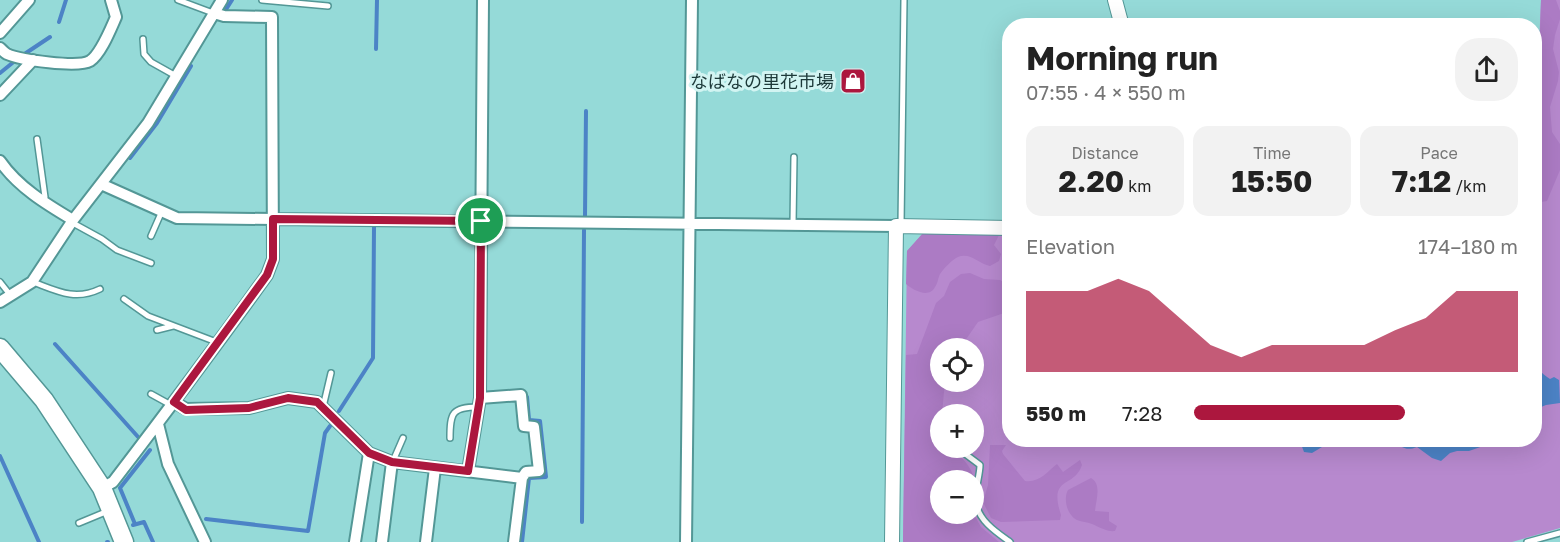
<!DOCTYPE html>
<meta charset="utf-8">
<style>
:root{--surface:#fff;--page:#f2f2f2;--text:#222;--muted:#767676;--accent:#ac173e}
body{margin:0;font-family:"Golos Text","Noto Sans JP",sans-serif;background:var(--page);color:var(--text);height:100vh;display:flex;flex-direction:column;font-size:22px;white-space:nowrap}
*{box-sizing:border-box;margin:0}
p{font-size:20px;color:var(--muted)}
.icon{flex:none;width:33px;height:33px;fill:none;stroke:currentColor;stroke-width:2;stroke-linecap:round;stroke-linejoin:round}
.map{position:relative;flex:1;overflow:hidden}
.details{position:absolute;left:1002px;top:18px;width:540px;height:429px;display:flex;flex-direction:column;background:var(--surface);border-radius:24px;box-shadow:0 6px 24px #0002}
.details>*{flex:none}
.buttons{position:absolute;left:930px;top:338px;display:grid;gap:12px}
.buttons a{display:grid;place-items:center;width:54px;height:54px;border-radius:50%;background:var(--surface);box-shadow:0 6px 24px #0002;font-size:30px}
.pin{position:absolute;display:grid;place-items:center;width:51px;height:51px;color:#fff;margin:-26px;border:3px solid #fff;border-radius:50%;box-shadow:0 2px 6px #0007}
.round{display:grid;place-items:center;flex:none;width:63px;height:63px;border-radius:24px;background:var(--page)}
.head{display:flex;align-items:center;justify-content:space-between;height:102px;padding:0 24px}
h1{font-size:33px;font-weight:700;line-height:45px}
.metrics{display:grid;grid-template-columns:repeat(3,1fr);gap:9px;height:102px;padding:6px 24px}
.metrics div{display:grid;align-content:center;border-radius:15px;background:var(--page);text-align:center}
.metrics b{font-size:30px;font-weight:700}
.metrics small{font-size:16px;font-weight:400}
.metrics p{font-size:16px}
.chart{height:168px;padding:12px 24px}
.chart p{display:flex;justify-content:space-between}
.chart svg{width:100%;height:108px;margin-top:6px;fill:var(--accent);opacity:.7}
ul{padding:0 24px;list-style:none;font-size:20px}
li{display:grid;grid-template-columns:96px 72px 1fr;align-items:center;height:45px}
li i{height:15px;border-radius:8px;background:var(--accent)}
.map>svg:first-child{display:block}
</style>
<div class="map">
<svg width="1560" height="542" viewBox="0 0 1560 542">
<rect width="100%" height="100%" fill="#95dad8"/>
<path fill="#b789ce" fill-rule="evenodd" d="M1541 0H1560V528L1512 542H903L907 251 924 232 1009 233 1010 440H1534V165ZM940 348H974V381H940ZM940 414H974V447H940ZM940 480H974V513H940Z"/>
<path fill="#ac7bc4" d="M1541 0H1556L1560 11V19L1555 35 1553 49 1559 72 1558 81 1550 107 1552 132 1560 144V170L1547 201 1535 203Z
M924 232 1000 233 994 245 1001 254 999 261 990 266C979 264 970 252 958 257 952 260 944 268 940 274 938 278 938 283 935 287 929 299 913 290 906 284L907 251Z
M970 273 984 279 1000 280 1009 285V308L1007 312 978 322 960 348H940V381H945L942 414H940V447C955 447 975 468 974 482V480H940V513H973L981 527 999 542H903L906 355 917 354 936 303 944 296 950 282 961 274Z
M990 445H1006L1002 451 1003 454 1025 481C1039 483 1047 472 1057 464L1063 472 1080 460 1082 465C1074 489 1048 475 1061 515L1060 520 1001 522 991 518 983 502 988 485Z
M1091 478C1102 484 1096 500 1095 511L1109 512V521L1117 526 1115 531C1107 532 1099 527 1092 524 1087 522 1082 522 1077 520 1067 515 1063 499 1068 490Z"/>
<path fill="#4c83c6" d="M1535 356C1535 368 1541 373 1550 379L1554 377 1559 380 1560 403 1546 405 1541 407 1535 406Z
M1288 440H1336L1334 446 1322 447 1312 453 1304 452 1301 444Z
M1392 440H1492L1489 444 1469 451H1457L1450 453 1441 461 1432 458 1417 447C1405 452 1401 446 1392 440Z"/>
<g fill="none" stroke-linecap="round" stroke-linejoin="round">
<path stroke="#4c83c6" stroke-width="4" d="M225 11 232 0
M59 22 66 0
M376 49 377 0
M23 55 50 37
M0 73 16 60
M130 158 157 123 191 66
M585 216 586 111
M55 344 139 438
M339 411 373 358 374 227
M0 456 39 542
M206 519 308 531 325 433 330 426
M582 522 584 230
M135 524 120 488 150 450
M133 525 144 522 153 542
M107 542H108
M522 542 529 478 546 477 540 421 529 420 527 397"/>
<g stroke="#539796" stroke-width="8">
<path id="service" d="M178 0 213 13
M262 0 328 6
M143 39 144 54 151 62 176 76
M37 139 45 197 43 202
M71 222 102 239 117 250 151 263
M793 224 794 157
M901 224 904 0
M151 236 162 211
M0 282 11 296
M33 282C57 291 75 301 100 289
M124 299 148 316 219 343
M157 330 173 326
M151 394 171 405
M323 407 331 373
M450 438C450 413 452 407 478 407
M956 447 980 465C980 476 974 491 976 503 979 521 996 532 1010 542
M393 461 403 438
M79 523 108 511
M1527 542 1560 533"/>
</g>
<g stroke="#539796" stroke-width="14">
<path id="minor" d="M0 33 29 0
M0 48C2 50 5 53 7 54 20 60 78 68 90 61 101 54 111 28 116 17L111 0
M0 95 33 60
M0 161C18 187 46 204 73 220
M101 184 177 218 896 226
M0 302 32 282 73 220 148 123 222 0
M480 398 521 395 524 426 534 427 539 471 526 472 522 478
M174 402 186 409 249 408 288 398 317 402 369 453 355 542
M158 424 168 464 205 542
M369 453 392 462 522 478 514 542
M468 471 480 398 483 0
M102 488 113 482C165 414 217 345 267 275L273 259 272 17 224 16 214 13
M382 542 392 462
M426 542 435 468
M686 542 692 0"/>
</g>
<g stroke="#539796" stroke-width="16">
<path id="tertiary" d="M1115 0 1122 26
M892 542 896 226 1010 228"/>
</g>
<g stroke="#539796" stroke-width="21">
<path id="trunk" d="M0 348 44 400 102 488 124 542"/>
</g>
<use href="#service" stroke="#fff" stroke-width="5"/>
<use href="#minor" stroke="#fff" stroke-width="10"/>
<use href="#tertiary" stroke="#fff" stroke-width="14"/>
<use href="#trunk" stroke="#fff" stroke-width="18"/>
</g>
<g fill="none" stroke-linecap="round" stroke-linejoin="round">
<g stroke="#fff" stroke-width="12">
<path id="route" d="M273 219 481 221 480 398 468 471 392 462 369 453 317 402 288 398 249 408 186 410 174 402 267 275 273 259Z"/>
</g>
<use href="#route" stroke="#ac173e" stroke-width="8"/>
</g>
<defs>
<g id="shop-square" transform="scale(1.35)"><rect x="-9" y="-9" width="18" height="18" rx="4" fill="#ac173e" stroke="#d2f4f2"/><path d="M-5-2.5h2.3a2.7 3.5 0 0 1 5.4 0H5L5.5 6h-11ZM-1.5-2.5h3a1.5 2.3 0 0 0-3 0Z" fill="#fff"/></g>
</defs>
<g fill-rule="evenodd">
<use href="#shop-square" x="853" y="81"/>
</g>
<g text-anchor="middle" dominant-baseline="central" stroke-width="6" stroke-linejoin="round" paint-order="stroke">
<g font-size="18" fill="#1d3939" stroke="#d2f4f2" text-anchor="end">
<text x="834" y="81">なばなの里花市場</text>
</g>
</g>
</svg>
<div class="buttons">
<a><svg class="icon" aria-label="locate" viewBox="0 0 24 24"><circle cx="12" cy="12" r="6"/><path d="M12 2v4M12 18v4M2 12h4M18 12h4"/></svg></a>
<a>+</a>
<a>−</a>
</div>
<div class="pin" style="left:481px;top:221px;background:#1e9e55"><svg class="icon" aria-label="arrive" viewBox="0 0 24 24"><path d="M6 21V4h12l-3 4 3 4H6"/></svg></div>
<section class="details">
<div class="head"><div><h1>Morning run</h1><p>07:55 · 4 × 550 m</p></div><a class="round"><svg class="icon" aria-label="share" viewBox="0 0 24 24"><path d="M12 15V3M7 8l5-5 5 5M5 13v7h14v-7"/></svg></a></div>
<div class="metrics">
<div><p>Distance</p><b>2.20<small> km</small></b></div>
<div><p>Time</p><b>15:50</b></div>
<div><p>Pace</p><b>7:12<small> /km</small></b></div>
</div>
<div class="chart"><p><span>Elevation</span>174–180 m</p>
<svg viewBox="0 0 160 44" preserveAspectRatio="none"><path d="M0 44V11L10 11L20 11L30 6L40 11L50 22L60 33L70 38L80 33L90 33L100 33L110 33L120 27L130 22L140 11L150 11L160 11V44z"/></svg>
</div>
<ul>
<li><b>550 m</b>7:28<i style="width:65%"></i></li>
</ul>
</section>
</div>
